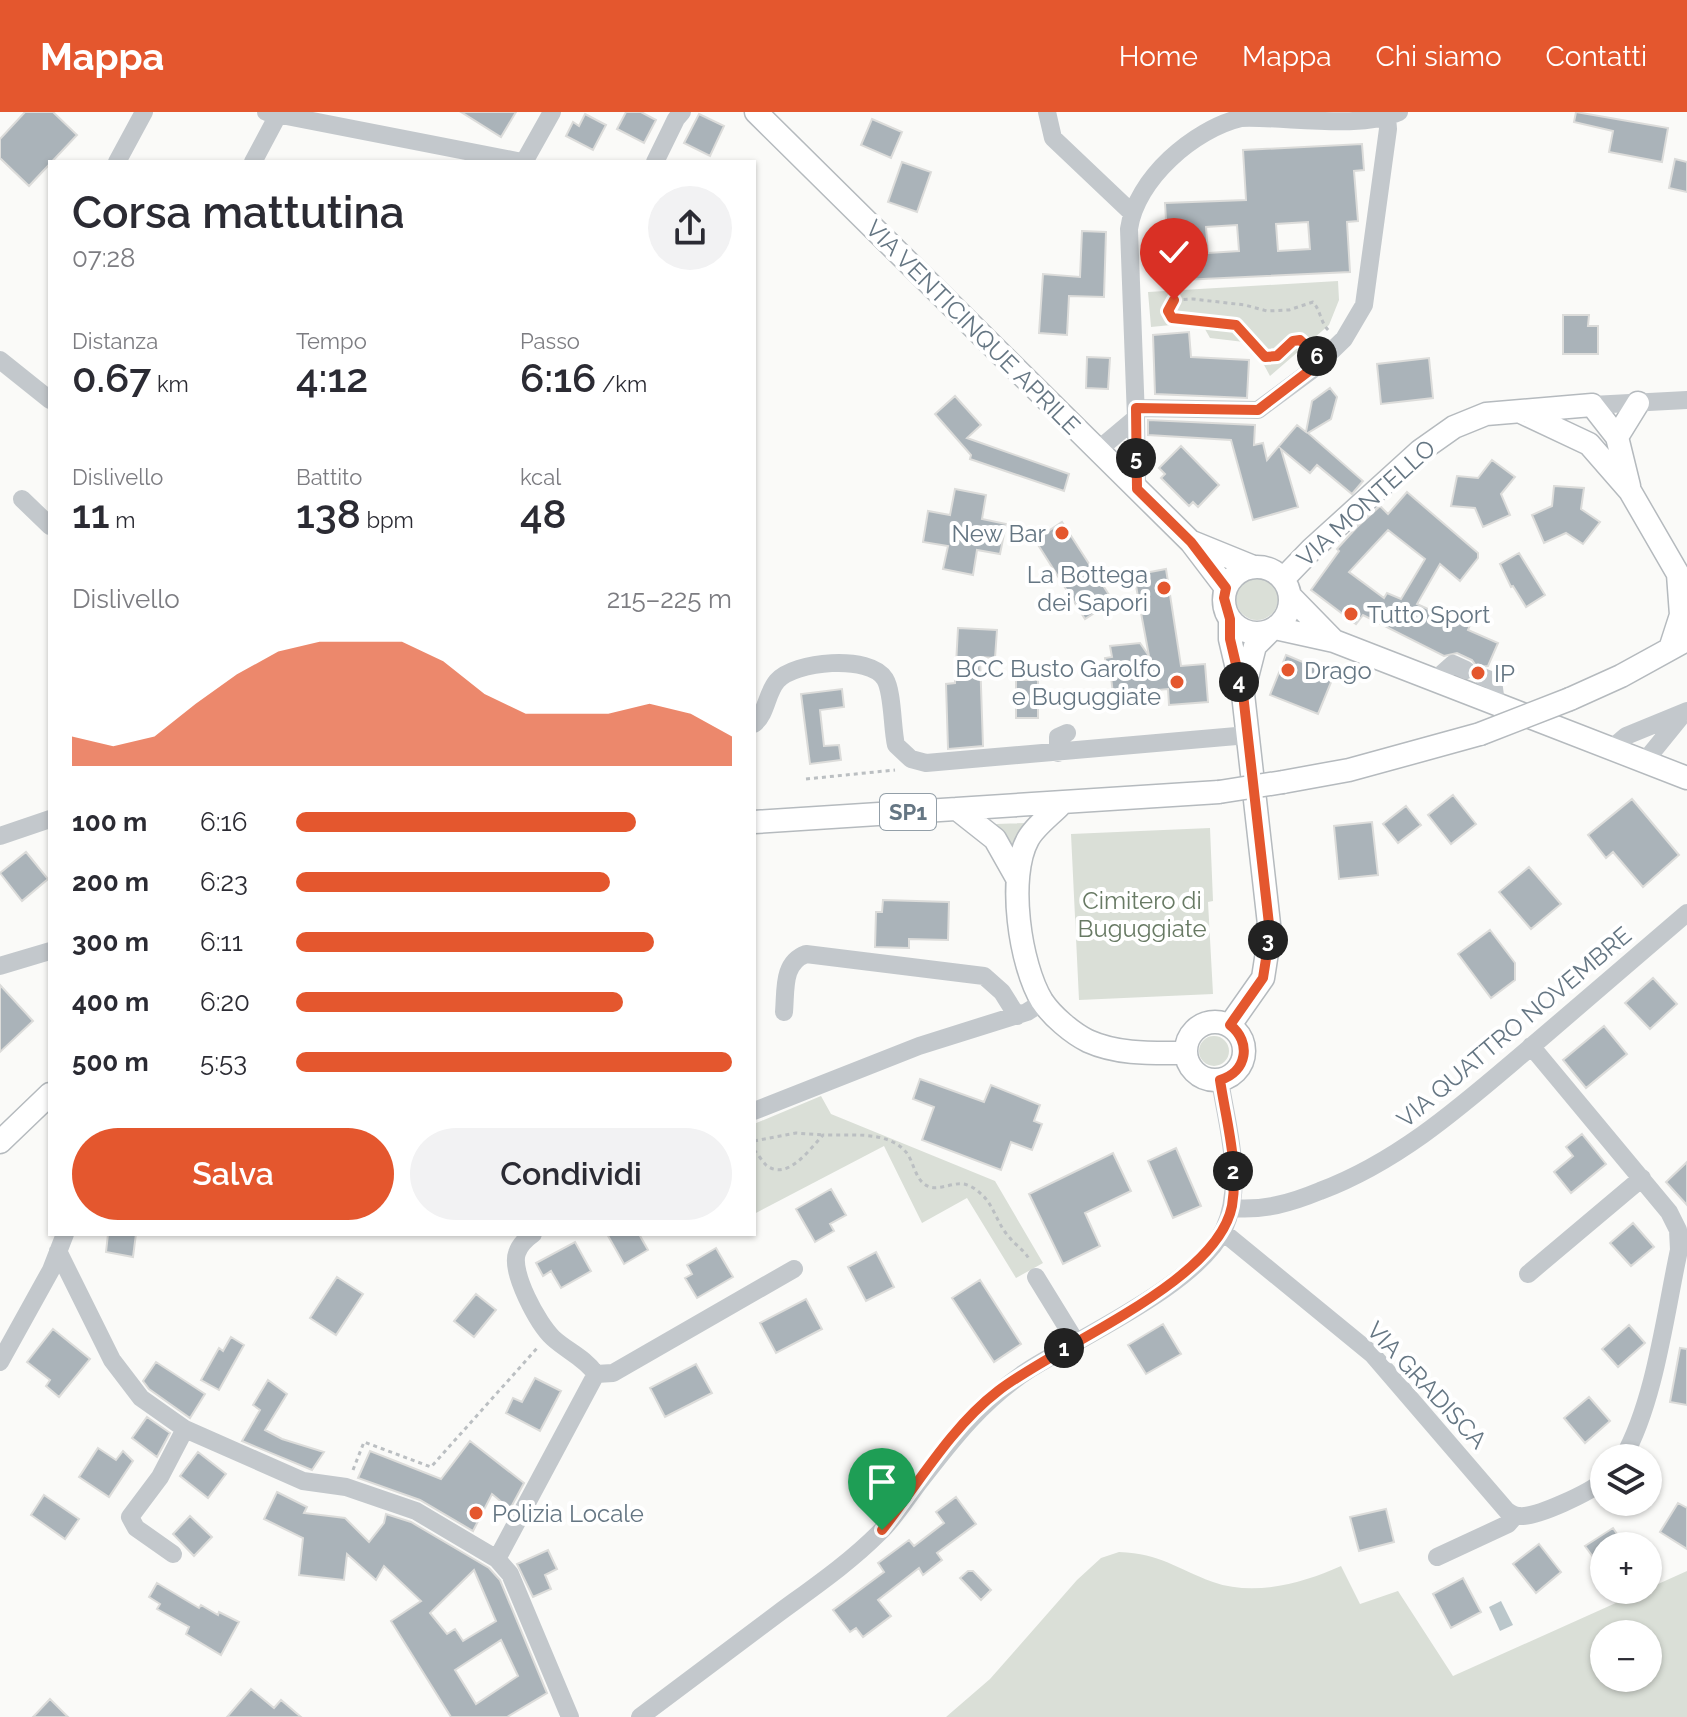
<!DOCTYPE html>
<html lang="it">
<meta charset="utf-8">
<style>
:root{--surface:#fff;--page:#f2f2f3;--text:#2b2b33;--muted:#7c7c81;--accent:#e4572e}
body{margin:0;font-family:Raleway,sans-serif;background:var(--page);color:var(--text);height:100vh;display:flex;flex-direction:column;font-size:30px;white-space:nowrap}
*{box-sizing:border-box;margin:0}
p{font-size:26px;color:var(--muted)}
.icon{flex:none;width:44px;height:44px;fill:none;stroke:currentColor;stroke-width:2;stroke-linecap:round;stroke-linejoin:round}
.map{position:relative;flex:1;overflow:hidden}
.sheet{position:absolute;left:48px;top:48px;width:708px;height:1076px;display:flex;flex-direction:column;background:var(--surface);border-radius:0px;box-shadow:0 2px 6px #0004}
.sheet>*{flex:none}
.tools{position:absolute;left:1590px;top:1332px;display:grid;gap:16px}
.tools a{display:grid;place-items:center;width:72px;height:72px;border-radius:50%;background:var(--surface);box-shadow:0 2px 6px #0004;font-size:40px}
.pin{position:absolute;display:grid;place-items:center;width:68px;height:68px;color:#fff;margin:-82px -34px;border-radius:50% 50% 50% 0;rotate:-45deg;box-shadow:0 0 8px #0007}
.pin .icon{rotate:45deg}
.km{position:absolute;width:40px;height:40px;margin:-20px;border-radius:50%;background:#222;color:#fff;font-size:22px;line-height:40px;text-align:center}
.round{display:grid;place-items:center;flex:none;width:84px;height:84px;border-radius:42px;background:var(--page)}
.headline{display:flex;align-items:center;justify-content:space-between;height:136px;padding:0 24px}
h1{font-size:44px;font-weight:600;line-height:60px}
.metrics{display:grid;grid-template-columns:repeat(3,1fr);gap:12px;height:136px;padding:8px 24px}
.metrics div{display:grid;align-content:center}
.metrics b{font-size:40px;font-weight:600}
.metrics small{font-size:22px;font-weight:400}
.metrics p{font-size:22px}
.chart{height:224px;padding:16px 24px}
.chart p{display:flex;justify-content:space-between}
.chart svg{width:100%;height:144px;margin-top:8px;fill:var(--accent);opacity:.7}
.primary-button{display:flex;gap:16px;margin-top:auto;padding:16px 24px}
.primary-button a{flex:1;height:92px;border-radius:48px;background:var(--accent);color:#fff;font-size:32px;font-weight:600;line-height:92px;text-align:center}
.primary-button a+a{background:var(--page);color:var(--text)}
ul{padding:0 24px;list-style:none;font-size:26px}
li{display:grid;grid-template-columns:128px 96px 1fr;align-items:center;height:60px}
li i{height:20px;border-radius:10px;background:var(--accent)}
header{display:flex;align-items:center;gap:48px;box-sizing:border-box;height:112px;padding:0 40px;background:var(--accent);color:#fff}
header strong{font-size:38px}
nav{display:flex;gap:44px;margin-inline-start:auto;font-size:28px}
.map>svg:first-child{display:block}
</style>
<header>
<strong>Mappa</strong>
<nav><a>Home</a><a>Mappa</a><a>Chi siamo</a><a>Contatti</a></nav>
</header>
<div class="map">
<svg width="1687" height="1605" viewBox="0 0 1687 1605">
<rect width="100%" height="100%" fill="#fafaf8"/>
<path fill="#dadfd7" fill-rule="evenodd" d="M1338 169 1339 188 1329 213 1270 264 1263 251 1244 230 1210 226 1201 210 1151 215 1148 180Z
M1236 487a21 21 0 1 1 42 0a21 21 0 1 1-42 0Z
M1027 711 1013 738 1006 723 996 712Z
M1210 716 1213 789 1208 790 1213 882 1079 888 1071 722Z
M1199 939a15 15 0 1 1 30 0a15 15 0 1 1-30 0Z
M821 984 831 1002 995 1069 1043 1151 1016 1166 967 1086 922 1111 884 1034 754 1102V1012Z
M1119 1440C1162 1442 1175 1456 1213 1470 1255 1485 1303 1471 1341 1454L1360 1492 1398 1479 1453 1564 1687 1459V1605H946L990 1567 1077 1468 1101 1446ZM1648 1522V1566H1604V1522Z"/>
<path fill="#bbc7cb" d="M1501 1489 1513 1513 1500 1519 1489 1495Z"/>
<path fill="#aab3b9" stroke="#dcdcda" stroke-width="2" fill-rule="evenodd" d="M25 0H53L77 23 29 74 0 46V27Z
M461 0H516L501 25Z
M626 0H641L656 8 644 31 617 17Z
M1576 0 1668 16 1662 50 1609 40 1613 19 1574 10Z
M585 2 606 13 593 38 566 24 573 10 579 14Z
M699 2 724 14 710 44 684 31Z
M872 7 902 20 891 46 861 33Z
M1362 32 1364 58 1354 59 1358 109 1347 110 1350 160 1160 169 1158 143H1168L1165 91 1246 88 1243 38ZM1308 110 1310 137 1278 139 1276 112ZM1237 113 1239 139 1208 141 1206 115Z
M1675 47 1687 50V80L1669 76Z
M902 50 931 60 917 100 888 90Z
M1082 119 1106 120 1104 185 1069 184 1067 223 1039 221 1043 162 1080 165Z
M1563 203H1589L1588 214H1598V242H1563Z
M1189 220 1191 245 1249 248 1247 286 1155 282 1153 223Z
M1087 245 1110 246 1108 277 1086 276Z
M1429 246 1433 286 1381 292 1377 252Z
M1330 276 1337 285 1331 307 1308 321 1363 369 1352 382 1317 353 1310 361 1281 337 1298 395 1253 408 1231 328 1148 323V308L1255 313 1254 333 1263 331 1267 348 1297 313 1306 320 1312 289Z
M955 284 981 313 967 326 1069 362 1064 379 970 347 971 343 935 302Z
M1181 334 1219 373 1198 395 1193 390 1189 394 1161 366 1165 362 1159 356Z
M1492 348 1515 365 1501 382 1510 403 1483 415 1475 396 1451 394 1457 364 1478 366Z
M1554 374 1584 376 1581 397 1600 410 1583 432 1566 421 1544 431 1532 403 1552 394Z
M955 377 986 383 982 407 1006 412 1000 442 977 438 973 463 943 457 948 434 923 430 928 399 950 403Z
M1407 380 1478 441V446L1460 469 1440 452 1417 492 1456 510 1457 507 1470 513 1468 518 1498 531 1488 554 1477 555 1472 548 1457 541 1444 544 1363 503 1356 512 1311 478 1339 439 1337 437 1357 415 1380 394 1388 402ZM1388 418 1425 447 1401 487 1387 481 1384 486 1349 460Z
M1062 410 1113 489 1085 507 1035 428Z
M1519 441 1545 483 1526 495 1513 474 1511 475 1500 452Z
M1166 457 1181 554 1205 552 1208 590 1169 593 1168 577 1113 582 1111 565H1107L1105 546 1112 545 1110 534 1140 531 1149 544 1134 463Z
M958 516 997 518 995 546 980 545 983 634 948 637 946 572 955 571Z
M1286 543 1334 563 1318 602 1270 583Z
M1016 568H1038V606H1016Z
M842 577 844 595 820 598 824 634 839 633 841 648 810 652 801 582Z
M1453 683 1476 712 1451 732 1428 703Z
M1632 687 1679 743 1643 775 1613 740 1606 746 1588 723Z
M1406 694 1421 713 1398 731 1383 712Z
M1372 710 1378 763 1339 767 1334 714Z
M26 740 48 767 22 789 0 761Z
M1529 755 1561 792 1531 817 1499 780Z
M883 788 949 790 948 828 909 827V836L875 835 876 800H882Z
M1490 818 1515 851V868L1491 886 1458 842Z
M1653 866 1677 892 1650 917 1625 891Z
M0 873 33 909 0 940Z
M1604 914 1627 942 1586 976 1563 948Z
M920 967 984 990 991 973 1040 993 1034 1009 1042 1012 1032 1038 1011 1030 1001 1058 922 1028 934 995 913 987Z
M1582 1022 1606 1052 1571 1081 1554 1060 1573 1044 1566 1035Z
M1176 1036 1201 1094 1173 1106 1148 1049Z
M1113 1041 1131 1079 1085 1101 1100 1134 1063 1152 1029 1082Z
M1687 1050V1093L1666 1070Z
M831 1077 846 1103 830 1112 834 1119 815 1130 796 1097Z
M1633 1111 1654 1135 1631 1154 1610 1131Z
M108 1122H136L133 1145 106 1140Z
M607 1122H639L648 1138 624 1152Z
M575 1130 591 1159 561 1176 551 1159 543 1164 536 1151Z
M716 1136 733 1165 697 1186 685 1166 692 1162 687 1153Z
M876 1140 894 1175 866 1189 848 1155Z
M337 1165 363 1182 336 1223 310 1206Z
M980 1168 1021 1232 994 1250 952 1186Z
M476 1182 496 1198 474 1225 454 1209Z
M806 1187 822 1217 776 1241 760 1211Z
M1163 1212 1181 1242 1146 1262 1128 1233Z
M1629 1213 1645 1231 1618 1255 1602 1237Z
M53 1217 90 1247 59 1285 46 1274 50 1268 27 1250Z
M231 1225 244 1233 219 1278 201 1268 219 1236 223 1239Z
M1680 1236 1687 1237V1293L1670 1290Z
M156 1250 205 1282 190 1306 149 1277 143 1269Z
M696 1252 712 1281 665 1305 650 1276Z
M535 1266 561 1279 540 1319 506 1301 513 1286 522 1290Z
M268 1268 287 1282 265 1318 282 1327 324 1340 312 1358 242 1329 260 1298 253 1293Z
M1589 1285 1610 1309 1585 1331 1564 1306Z
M147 1305 170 1321 157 1345 132 1326Z
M470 1329 524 1371 510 1397 492 1382 473 1419 420 1388 358 1366 370 1339 441 1367Z
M98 1336 116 1348 123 1339 133 1349 109 1385 79 1365Z
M198 1340 226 1362 208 1386 180 1364Z
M277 1380 307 1395 304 1401 345 1406 369 1430 384 1411 386 1402 411 1410 489 1456 500 1468 547 1581 507 1605H451L391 1509 421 1489 384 1454 376 1468 347 1442 344 1468 299 1463 303 1426 264 1407ZM474 1458 496 1509 463 1529 455 1517 447 1522 430 1501ZM501 1528 518 1564 476 1592 455 1558Z
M44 1383 79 1407 65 1427 31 1403Z
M956 1385 976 1412 937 1441 942 1448 923 1463 919 1456 878 1488 891 1504 863 1525 856 1516 850 1520 833 1498 884 1460 878 1451 909 1428 914 1434 944 1411 936 1400Z
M1678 1391 1687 1396V1437L1660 1420Z
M1386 1397 1394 1430 1359 1439 1350 1405Z
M190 1404 212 1425 194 1444 173 1422Z
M1613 1416 1625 1434H1604V1460L1585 1434Z
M1539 1432 1561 1460 1536 1481 1513 1452Z
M548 1438 557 1457 545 1463 551 1477 533 1485 517 1452Z
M968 1459H973L991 1478 981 1488 960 1466Z
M1463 1466 1481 1500 1451 1516 1433 1482Z
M157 1471 199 1496 201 1493 218 1503 219 1500 239 1510 221 1543 186 1522 189 1515 157 1497 160 1492 149 1485Z
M251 1577 274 1596 281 1588 301 1605H227Z
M50 1587 68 1605H33Z"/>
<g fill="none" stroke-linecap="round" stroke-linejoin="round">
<g stroke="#b5babe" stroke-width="25">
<path id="major" d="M756 0 1191 430 1226 476
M1592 293 1617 325 1629 374
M1521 300 1589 332 1630 379 1678 462 1681 503 1670 537
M1617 325 1638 291
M1192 430 1251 454
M1224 488a33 33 0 1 1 66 0a33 33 0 1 1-66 0Z
M1284 466 1312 437 1420 339 1454 315 1486 302 1592 293
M1291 485 1334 529
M1275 516 1334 529 1687 666
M1244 577 1255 534 1270 519
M1570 587 1621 564 1683 530
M1283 670 1349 658 1480 622
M1062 691C1052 702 1035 714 1028 727 1007 765 1020 853 1042 889 1052 904 1072 921 1088 929 1119 943 1154 941 1186 941
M957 697 995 727 1017 766
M754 710 1219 680
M1186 939a29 29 0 1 1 58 0a29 29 0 1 1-58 0Z
M1230 913 1263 866 1270 821 1243 582 1230 527V507
M0 1030 50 982"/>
</g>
<path stroke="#bbbfc2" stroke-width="3" stroke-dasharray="4 4" stroke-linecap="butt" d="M1310 238 1300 228H1296L1277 244 1265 245 1236 213 1172 206C1168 198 1168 195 1174 188L1193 187 1245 193 1267 199 1289 198 1313 190C1321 199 1320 210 1329 219
M806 667 895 658
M754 1029 796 1021 823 1023
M754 1038C758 1042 762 1049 766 1053 787 1070 810 1037 823 1023 848 1024 886 1018 905 1039 913 1047 914 1063 923 1071 935 1082 950 1070 964 1072 969 1073 976 1077 980 1081 994 1092 997 1113 1010 1126 1017 1135 1025 1138 1030 1149
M353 1358 364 1330 431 1355 539 1234"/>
<path stroke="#c3c8cc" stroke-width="18" d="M266 0 522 50
M1047 0 1053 26 1132 101
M117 50 144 0
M253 50 278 3
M524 50 552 0
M655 50 676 7 682 0
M0 248 50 288
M1592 293 1687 288
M1136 296 1258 298 1312 258 1344 227 1364 193 1388 17 1387 5
M1136 306 1129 117C1136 67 1194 17 1241 6 1286 4 1359 18 1399 0
M1098 338 1136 306 1137 377
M22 387 50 414
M1483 565 1493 569 1496 591
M1435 568 1453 552 1466 558
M754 612C767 601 766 582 777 569 794 549 870 542 885 567 893 580 892 616 896 633L911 647 926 651 1248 623
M1612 636 1626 624 1687 599
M1058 641V625L1067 621
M1645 649 1684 601
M0 724 50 707
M0 854 50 839
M784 900C786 878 782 851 806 842L984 864 1002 880 1017 904
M1531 934 1669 1100 1678 1118 1679 1138C1665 1203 1655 1289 1623 1346
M754 999 919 934 1027 900 1043 890
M1231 1096C1263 1099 1291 1091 1320 1079 1405 1047 1470 986 1539 928 1588 886 1638 843 1687 801
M1223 1120 1372 1242 1507 1399C1512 1402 1513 1404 1519 1404 1536 1406 1591 1380 1604 1368
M533 1122C526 1127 520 1132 517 1141 510 1160 538 1212 553 1226 567 1239 584 1245 596 1262
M58 1139 112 1248 141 1286 185 1317
M1528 1162 1642 1066
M1036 1165 1076 1230
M0 1250 51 1158 65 1122
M173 1442 136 1416 130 1405 160 1365 185 1317 303 1369 346 1375 416 1399 497 1447 510 1462 570 1605
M1437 1445 1508 1412 1515 1404
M497 1447 596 1262 613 1261 794 1157
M640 1605C687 1570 733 1535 780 1500 814 1475 849 1451 879 1421 894 1407 905 1389 917 1373 951 1329 982 1288 1030 1257 1082 1224 1198 1172 1224 1117 1245 1071 1227 1015 1220 968"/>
<use href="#major" stroke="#fff" stroke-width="22"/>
<g stroke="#b5babe" stroke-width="25" stroke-linecap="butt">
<path id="major-bridge" d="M1480 622 1570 587
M1219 680 1283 670"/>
</g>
<use href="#major-bridge" stroke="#fff" stroke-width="22"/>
</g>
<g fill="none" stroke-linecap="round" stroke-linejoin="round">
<g stroke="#fff" stroke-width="16">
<path id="route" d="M882 1418C918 1372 951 1315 998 1279 1058 1232 1217 1171 1232 1094 1239 1053 1226 1008 1220 968 1247 960 1252 930 1230 913L1263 866 1270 821 1243 582 1230 527V507L1224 486 1226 476 1191 430 1137 377 1136 296 1258 298 1322 249 1300 228 1293 229 1277 244 1265 245 1236 213 1172 206 1168 199 1174 188"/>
</g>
<use href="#route" stroke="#e4572e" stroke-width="10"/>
</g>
<g fill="#e4572e" stroke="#fff" stroke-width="3">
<circle cx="1062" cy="421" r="8"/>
<circle cx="1164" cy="476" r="8"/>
<circle cx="1351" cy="502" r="8"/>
<circle cx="1288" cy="558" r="8"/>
<circle cx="1478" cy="561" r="8"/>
<circle cx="1177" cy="570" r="8"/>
<circle cx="476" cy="1401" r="8"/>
</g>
<g text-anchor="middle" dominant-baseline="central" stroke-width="8" stroke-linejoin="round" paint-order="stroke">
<rect fill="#fff" stroke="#939fa8" stroke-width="2" x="880" y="682" width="56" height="36" rx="6"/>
<g font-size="22" font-weight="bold" fill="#657683">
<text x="908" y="700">SP1</text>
</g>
<g font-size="24" fill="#657683" stroke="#fff">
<text transform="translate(973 215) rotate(45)">VIA VENTICINQUE APRILE</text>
<text transform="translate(1366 391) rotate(-42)">VIA MONTELLO</text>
<text transform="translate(1514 915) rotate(-40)">VIA QUATTRO NOVEMBRE</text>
<text transform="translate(1427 1273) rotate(47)">VIA GRADISCA</text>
</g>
<g font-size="24" fill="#657683" stroke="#fff" text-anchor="start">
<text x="1046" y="421" text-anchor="end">New Bar</text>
<text x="1148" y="462" text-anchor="end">La Bottega<tspan x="1148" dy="28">dei Sapori</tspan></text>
<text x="1367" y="502">Tutto Sport</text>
<text x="1161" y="556" text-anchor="end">BCC Busto Garolfo<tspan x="1161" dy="28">e Buguggiate</tspan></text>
<text x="1304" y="558">Drago</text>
<text x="1494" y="561">IP</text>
<text x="492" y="1401">Polizia Locale</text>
</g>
<g font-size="24" fill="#687a64" stroke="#fff">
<text x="1142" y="788">Cimitero di<tspan x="1142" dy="28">Buguggiate</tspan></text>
</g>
</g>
</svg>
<div class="tools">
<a><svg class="icon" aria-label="layers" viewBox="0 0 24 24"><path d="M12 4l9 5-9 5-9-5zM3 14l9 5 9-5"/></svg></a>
<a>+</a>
<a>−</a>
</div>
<div class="pin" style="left:882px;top:1418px;background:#1e9e55"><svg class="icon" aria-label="arrive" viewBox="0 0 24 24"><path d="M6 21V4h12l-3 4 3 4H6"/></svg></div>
<div class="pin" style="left:1174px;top:188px;background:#d93025"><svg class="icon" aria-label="check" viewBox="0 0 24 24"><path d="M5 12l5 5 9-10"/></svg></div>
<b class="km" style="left:1064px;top:1236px">1</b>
<b class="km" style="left:1233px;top:1059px">2</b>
<b class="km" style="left:1268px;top:828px">3</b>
<b class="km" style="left:1239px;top:570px">4</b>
<b class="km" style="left:1136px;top:346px">5</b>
<b class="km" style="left:1317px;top:244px">6</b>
<section class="sheet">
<div class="headline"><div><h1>Corsa mattutina</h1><p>07:28</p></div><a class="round"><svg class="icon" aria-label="share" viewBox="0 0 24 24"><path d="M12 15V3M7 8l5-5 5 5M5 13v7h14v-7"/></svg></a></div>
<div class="metrics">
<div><p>Distanza</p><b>0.67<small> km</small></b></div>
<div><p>Tempo</p><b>4:12</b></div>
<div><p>Passo</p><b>6:16<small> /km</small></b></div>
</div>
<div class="metrics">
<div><p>Dislivello</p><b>11<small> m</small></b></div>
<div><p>Battito</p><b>138<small> bpm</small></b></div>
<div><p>kcal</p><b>48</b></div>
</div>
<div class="chart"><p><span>Dislivello</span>215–225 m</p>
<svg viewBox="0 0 160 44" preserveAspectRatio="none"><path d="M0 44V35L10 38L20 35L30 25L40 16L50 9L60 6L70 6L80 6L90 12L100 22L110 28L120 28L130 28L140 25L150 28L160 35V44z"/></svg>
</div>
<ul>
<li><b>100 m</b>6:16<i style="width:78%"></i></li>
<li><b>200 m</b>6:23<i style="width:72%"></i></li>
<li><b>300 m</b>6:11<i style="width:82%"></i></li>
<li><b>400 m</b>6:20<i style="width:75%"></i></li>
<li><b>500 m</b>5:53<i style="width:100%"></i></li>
</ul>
<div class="primary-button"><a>Salva</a><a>Condividi</a></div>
</section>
</div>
